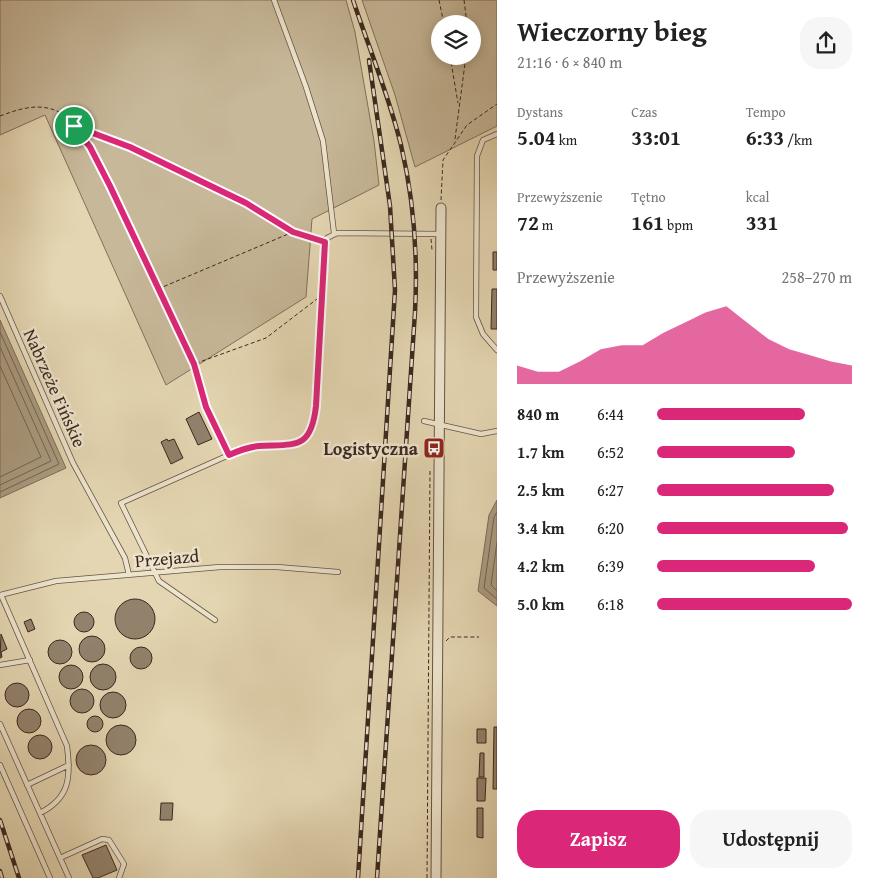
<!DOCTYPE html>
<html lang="pl">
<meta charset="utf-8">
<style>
:root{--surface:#fff;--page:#f6f6f6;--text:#222;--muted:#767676;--accent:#db2777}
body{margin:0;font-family:"Gentium Book Plus",serif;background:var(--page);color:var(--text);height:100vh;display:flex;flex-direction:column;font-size:19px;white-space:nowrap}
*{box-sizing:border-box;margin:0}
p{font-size:16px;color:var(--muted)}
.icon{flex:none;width:28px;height:28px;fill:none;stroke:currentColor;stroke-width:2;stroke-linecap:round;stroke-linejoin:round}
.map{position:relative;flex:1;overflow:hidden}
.panel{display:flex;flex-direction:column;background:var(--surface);width:375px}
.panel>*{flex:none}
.fabs{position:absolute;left:431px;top:15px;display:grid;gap:10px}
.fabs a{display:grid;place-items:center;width:50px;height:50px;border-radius:50%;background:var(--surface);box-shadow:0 2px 12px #0003;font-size:25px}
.pin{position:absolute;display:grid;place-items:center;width:42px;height:42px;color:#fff;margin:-21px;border:2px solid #fff;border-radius:50%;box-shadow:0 1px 5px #0007}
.round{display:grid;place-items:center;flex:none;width:52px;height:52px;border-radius:20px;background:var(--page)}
.overview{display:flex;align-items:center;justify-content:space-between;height:85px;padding:0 20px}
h1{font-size:28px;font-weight:600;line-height:38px}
.stats{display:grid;grid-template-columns:repeat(3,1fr);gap:8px;height:85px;padding:5px 20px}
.stats div{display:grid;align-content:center}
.stats b{font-size:21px;font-weight:600}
.stats small{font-size:14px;font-weight:400}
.stats p{font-size:14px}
.chart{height:140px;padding:10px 20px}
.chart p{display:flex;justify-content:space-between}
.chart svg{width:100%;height:90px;margin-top:5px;fill:var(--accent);opacity:.7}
.cta{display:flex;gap:10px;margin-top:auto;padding:10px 20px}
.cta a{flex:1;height:58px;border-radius:20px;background:var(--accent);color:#fff;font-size:20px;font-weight:600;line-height:58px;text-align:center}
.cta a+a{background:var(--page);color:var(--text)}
ul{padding:0 20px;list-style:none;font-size:16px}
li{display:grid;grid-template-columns:80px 60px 1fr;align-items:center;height:38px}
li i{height:12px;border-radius:6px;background:var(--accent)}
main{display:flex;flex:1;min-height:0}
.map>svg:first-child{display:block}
</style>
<main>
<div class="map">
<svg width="497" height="878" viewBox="0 0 497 878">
<rect width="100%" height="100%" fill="#e4d6b2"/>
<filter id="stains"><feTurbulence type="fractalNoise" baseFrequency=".004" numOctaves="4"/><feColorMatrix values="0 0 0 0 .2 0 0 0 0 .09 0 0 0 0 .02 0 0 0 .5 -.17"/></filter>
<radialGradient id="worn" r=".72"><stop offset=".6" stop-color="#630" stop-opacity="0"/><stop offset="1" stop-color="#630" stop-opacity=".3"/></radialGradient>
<path fill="#c7b899" stroke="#80705c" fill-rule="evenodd" d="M0 0H346L355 32 374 141 379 185 312 219 306 297 166 385 45 115 0 135Z
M362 0H497V126L415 167 395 95ZM440 24H472V56H440Z"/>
<path fill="#aa9b80" stroke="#7d6d5a" d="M0 320 66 468 0 498Z
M497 500V606L478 591 489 515Z"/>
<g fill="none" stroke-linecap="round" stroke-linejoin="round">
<path stroke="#726250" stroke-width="1" d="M0 332 59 464 0 492
M0 347 51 461 0 485
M0 366 41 457 0 477
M497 512 494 517 484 588 497 599
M497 542 491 585 497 591"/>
</g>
<path fill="#92826c" stroke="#3a2820" d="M493 252H497V270H493Z
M492 289H497V329H491Z
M199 412 212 439 198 445 186 419Z
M167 439 168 441 174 439 183 458 171 464 161 442Z
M115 619a20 20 0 1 1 40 0a20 20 0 1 1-40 0Z
M74 622a10 10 0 1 1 20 0a10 10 0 1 1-20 0Z
M31 619 35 629 28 632 24 622Z
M1 634 7 649 1 652 2 657 0 658Z
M79 649a13 13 0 1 1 26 0a13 13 0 1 1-26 0Z
M48 652a12 12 0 1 1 24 0a12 12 0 1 1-24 0Z
M130 658a11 11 0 1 1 22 0a11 11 0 1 1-22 0Z
M90 677a13 13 0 1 1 26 0a13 13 0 1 1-26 0Z
M59 677a12 12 0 1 1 24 0a12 12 0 1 1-24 0Z
M5 695a12 12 0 1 1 24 0a12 12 0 1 1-24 0Z
M70 701a12 12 0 1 1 24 0a12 12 0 1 1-24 0Z
M100 705a13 13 0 1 1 26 0a13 13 0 1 1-26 0Z
M17 721a12 12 0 1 1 24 0a12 12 0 1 1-24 0Z
M87 724a8 8 0 1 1 16 0a8 8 0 1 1-16 0Z
M106 740a15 15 0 1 1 30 0a15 15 0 1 1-30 0Z
M494 727H497V789H493Z
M477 729H486V743H477Z
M28 747a12 12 0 1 1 24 0a12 12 0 1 1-24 0Z
M76 760a15 15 0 1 1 30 0a15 15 0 1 1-30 0Z
M480 753H484V777H479Z
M477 778H486L485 801H477Z
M161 803H173L172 820H160Z
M477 808H483V838L477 837Z
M106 845 117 870 98 878H93L82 855Z"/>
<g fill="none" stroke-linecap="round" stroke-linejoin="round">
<g stroke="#645444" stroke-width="6">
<path id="lane" d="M274 0 306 87 323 141 334 233
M497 134 483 140 477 156 476 317 483 334 497 350
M0 296 73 463 125 558 129 575
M206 407 229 455
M424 421 481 434 497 431
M0 595 56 581 220 567H277L338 572
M1 595 67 746C71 777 70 798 40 813
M215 620 159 581 121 503 238 451C244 449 251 447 257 447 284 444 305 455 315 421L327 238 337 233 440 234
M0 665 30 660
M0 724 69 878
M0 765 50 878
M27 785 69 765
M60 858 102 839 109 840 124 864 119 878"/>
</g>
<g stroke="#645444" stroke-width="11">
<path id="street" d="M436 878 441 208"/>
</g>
<path stroke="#3a2820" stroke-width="1" stroke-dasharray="4 2.5" stroke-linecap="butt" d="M439 0 444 24
M464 0 467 24
M450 56 458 103
M0 116C19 109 39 102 59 112 95 130 138 246 156 285 168 312 181 338 194 364L266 338 317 299
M75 126 130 147 246 203 293 232 320 240
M455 139 466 56
M441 200 443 160 467 125 497 104
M431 239 432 250
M158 289 293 232
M194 365 205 402
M446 641 450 637H479
M427 878 430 471"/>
<use href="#lane" stroke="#ede4cd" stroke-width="4.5"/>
<use href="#street" stroke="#ede4cd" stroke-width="9"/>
<g stroke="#3a2820" stroke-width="4.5">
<path id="rail" d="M353 0C369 48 389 96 401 145 414 200 418 255 415 312L377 878
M0 820 19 878
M0 871 2 878
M358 878 395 290 390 206 369 60"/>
</g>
<use href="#rail" stroke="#ede4cd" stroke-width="2.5" stroke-dasharray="8" stroke-linecap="butt"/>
</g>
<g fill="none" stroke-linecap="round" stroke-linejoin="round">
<g stroke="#fff" stroke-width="10">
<path id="route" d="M74 126 130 147 246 203 293 232 325 242 316 406C311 450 296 444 259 446 249 447 238 451 229 455L206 407 194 364 110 186 90 147Z"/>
</g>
<use href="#route" stroke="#db2777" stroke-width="6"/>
</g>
<defs>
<g id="bus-square" transform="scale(1.125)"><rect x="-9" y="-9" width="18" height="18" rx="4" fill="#8f2418" stroke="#ede4cd"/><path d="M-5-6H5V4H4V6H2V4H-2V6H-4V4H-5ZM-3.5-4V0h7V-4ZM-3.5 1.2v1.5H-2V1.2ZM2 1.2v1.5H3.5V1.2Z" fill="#fff"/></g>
</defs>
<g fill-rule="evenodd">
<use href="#bus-square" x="434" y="448"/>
</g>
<g text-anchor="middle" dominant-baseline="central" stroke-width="5" stroke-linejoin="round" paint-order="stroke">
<g font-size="18" fill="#3a2820" stroke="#ede4cd">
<text transform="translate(55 388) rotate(66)">Nabrzeże Fińskie</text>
<text transform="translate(167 558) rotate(-5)">Przejazd</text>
</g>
<g font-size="18" font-weight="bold" fill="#3a2820" stroke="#ede4cd" text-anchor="end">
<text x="418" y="448">Logistyczna</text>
</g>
</g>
<rect width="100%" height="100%" filter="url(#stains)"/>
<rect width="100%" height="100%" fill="url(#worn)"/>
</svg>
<div class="fabs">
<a><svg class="icon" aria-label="layers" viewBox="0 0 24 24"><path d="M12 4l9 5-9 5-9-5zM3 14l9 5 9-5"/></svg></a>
</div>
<div class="pin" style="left:74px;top:126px;background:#1e9e55"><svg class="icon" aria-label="arrive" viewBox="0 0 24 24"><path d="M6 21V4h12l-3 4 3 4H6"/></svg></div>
</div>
<section class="panel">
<div class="overview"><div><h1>Wieczorny bieg</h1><p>21:16 · 6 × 840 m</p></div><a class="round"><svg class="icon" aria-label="share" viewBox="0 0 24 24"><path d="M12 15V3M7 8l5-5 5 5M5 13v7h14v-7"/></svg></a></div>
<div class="stats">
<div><p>Dystans</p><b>5.04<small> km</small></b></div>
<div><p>Czas</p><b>33:01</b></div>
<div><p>Tempo</p><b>6:33<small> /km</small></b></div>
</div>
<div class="stats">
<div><p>Przewyższenie</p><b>72<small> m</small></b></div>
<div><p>Tętno</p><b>161<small> bpm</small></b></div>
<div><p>kcal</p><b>331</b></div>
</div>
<div class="chart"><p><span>Przewyższenie</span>258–270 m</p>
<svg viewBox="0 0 160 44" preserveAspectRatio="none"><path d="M0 44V35L10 38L20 38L30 33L40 27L50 25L60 25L70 19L80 14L90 9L100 6L110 14L120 22L130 27L140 30L150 33L160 35V44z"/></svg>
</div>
<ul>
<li><b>840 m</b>6:44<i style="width:76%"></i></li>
<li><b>1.7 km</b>6:52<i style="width:71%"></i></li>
<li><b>2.5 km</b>6:27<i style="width:91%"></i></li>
<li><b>3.4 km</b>6:20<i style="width:98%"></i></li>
<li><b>4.2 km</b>6:39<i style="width:81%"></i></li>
<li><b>5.0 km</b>6:18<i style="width:100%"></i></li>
</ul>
<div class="cta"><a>Zapisz</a><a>Udostępnij</a></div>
</section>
</main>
